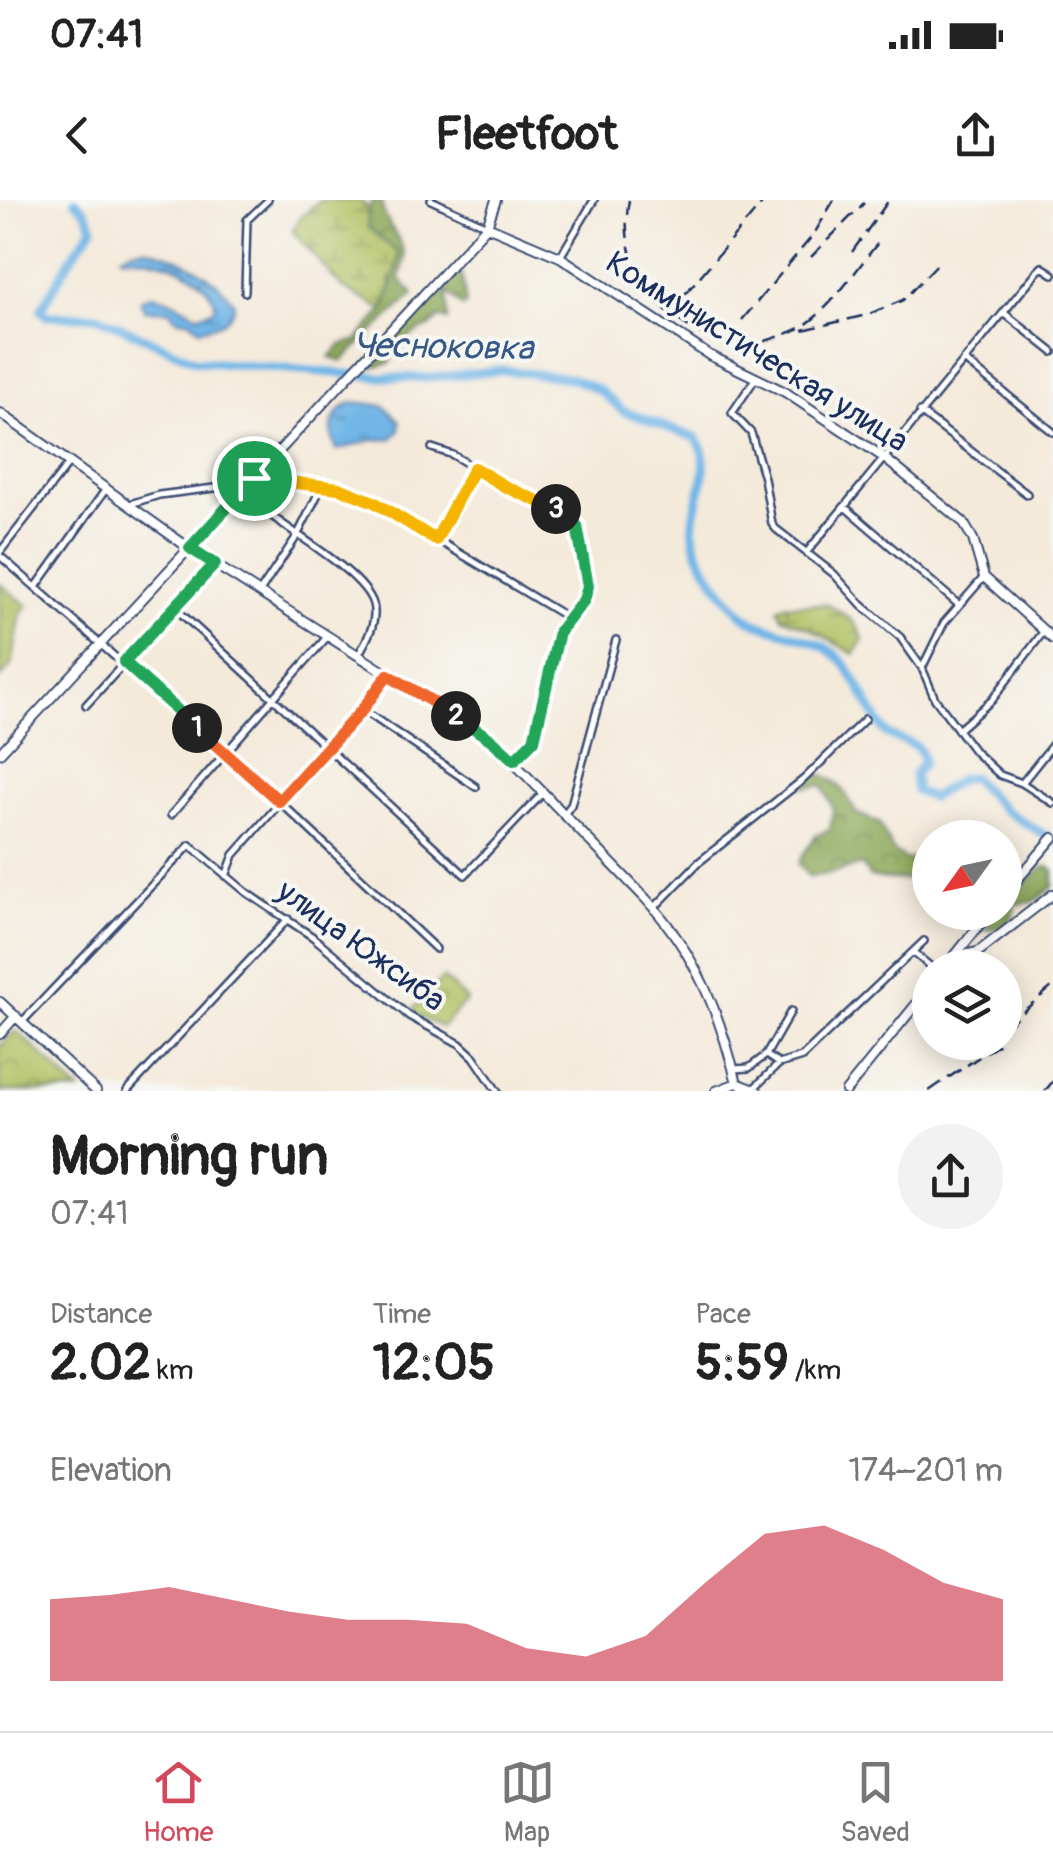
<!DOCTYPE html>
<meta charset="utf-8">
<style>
:root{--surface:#fff;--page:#f2f2f2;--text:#222;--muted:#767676;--line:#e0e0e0;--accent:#d1495b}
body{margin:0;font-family:Pangolin,sans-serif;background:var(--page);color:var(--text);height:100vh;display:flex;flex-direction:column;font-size:38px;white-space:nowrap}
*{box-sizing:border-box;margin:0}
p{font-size:32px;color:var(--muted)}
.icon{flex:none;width:55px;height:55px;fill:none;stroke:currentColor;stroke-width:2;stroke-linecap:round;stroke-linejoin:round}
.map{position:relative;height:891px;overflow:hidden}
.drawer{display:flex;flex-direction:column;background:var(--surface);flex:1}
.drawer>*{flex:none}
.needle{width:65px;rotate:237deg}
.fabs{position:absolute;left:912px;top:620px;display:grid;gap:20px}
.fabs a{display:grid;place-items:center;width:110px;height:110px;border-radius:50%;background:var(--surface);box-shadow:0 5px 25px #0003;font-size:50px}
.pin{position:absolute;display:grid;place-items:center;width:85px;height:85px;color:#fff;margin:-42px;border:5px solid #fff;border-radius:50%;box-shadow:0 2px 10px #0007}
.km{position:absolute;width:50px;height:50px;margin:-25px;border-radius:50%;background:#222;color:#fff;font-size:28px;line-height:50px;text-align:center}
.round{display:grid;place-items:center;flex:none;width:105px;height:105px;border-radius:52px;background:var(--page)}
.headline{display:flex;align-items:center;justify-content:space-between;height:170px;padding:0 50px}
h1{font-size:55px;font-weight:700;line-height:75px}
.figures{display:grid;grid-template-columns:repeat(3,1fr);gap:15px;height:170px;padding:10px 50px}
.figures div{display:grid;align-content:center}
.figures b{font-size:50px;font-weight:700}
.figures small{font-size:28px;font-weight:400}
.figures p{font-size:28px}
.chart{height:280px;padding:20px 50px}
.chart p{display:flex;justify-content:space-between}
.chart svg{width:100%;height:180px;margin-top:10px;fill:var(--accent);opacity:.7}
.status{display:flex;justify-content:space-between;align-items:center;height:70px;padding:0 50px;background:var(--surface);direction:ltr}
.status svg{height:28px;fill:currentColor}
header{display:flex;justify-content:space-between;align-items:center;height:130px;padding:0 50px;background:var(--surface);font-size:45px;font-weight:700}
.tab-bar{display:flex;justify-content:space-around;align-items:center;height:140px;border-top:2px solid var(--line);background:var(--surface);font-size:28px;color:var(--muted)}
.tab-bar a{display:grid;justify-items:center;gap:5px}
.tab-bar .current{color:var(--accent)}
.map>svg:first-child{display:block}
</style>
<div class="status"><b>07:41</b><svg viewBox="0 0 49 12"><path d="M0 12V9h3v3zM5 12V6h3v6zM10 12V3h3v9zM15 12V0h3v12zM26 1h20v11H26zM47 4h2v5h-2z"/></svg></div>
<header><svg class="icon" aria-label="back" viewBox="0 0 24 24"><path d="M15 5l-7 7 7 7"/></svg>Fleetfoot<svg class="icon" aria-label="share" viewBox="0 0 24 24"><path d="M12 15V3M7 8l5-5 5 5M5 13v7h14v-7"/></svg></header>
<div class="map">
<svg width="1053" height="891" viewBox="0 0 1053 891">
<defs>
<pattern id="forest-crowns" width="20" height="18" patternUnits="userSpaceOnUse" patternTransform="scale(2.5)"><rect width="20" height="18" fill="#8da85a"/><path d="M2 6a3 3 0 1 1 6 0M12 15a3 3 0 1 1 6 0" fill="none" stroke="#72894e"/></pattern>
<pattern id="wetland-marsh" width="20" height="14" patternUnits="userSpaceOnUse" patternTransform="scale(2.5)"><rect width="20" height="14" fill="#b2c265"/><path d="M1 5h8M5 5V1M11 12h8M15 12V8" fill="none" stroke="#909e56"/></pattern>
<pattern id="park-crowns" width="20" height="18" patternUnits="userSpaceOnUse" patternTransform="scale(2.5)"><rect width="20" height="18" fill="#b2c265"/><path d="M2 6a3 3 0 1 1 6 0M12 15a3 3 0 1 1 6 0" fill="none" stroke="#909e56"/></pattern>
<pattern id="water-ripples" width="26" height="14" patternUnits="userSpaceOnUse" patternTransform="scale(2.5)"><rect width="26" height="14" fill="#71b6e7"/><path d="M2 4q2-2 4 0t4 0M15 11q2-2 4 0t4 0" fill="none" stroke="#5c94be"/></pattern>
</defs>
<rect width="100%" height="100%" fill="#f6f6f2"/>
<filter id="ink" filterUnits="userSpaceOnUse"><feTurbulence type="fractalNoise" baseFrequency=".01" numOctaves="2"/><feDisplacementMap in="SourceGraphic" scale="20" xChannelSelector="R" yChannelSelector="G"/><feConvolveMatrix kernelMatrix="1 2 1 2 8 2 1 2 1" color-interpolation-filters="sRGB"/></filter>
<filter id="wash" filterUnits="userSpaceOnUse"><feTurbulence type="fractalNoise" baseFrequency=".0048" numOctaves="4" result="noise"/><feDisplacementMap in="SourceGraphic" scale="40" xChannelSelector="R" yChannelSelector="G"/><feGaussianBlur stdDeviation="2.25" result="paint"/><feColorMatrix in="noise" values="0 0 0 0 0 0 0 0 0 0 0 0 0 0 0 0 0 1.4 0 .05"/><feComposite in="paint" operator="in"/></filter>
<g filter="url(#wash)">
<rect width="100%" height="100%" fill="#f4eada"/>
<path fill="url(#forest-crowns)" stroke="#546c5c" stroke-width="2.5" d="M374 0H382C381 21 400 33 404 53 406 61 401 71 400 79L414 94 342 161 330 157 341 145 357 140 385 108 392 87 391 77 396 72 398 53 367 26V9Z
M456 71 462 74 466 105 461 106 447 91 448 121 440 117C426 133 425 126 413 134 405 140 406 145 395 149L390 163 362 169Z
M814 574C836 574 848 596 856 613L879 623 893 651 905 659 910 660 930 648V674C911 681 891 681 870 677L862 665C845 669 827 676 808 676L799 664C801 654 811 646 815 636L830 630 833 608 822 585 804 587 802 582Z
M1049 666 1053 669V687L1033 702 1015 704 1013 717C1005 723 996 732 985 729L995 713 1005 712V703L1040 669Z"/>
<path fill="url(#wetland-marsh)" stroke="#667862" stroke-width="2.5" d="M320 0H362L367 9 368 28 398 53 396 72 390 79 391 89 383 110 342 87 292 31 299 19Z
M827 404C844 414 858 421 863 440L854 454 810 428 782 417 778 409 784 405Z"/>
<path fill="url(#park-crowns)" stroke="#667862" stroke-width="2.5" d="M443 778 467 800 442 827 409 813Z
M15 831 19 833 79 891H0V845Z"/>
<path fill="#b2c265" stroke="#667862" stroke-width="2.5" d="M0 384 27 405 21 413 12 465 0 478Z"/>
<path fill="url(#water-ripples)" stroke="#4672a2" stroke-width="2.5" d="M144 48C177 55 215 74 234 103 232 122 217 125 200 129L189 120 177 119 169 110H145L140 101 150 95 166 98 199 115 213 110 216 105C203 68 155 56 120 56L131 50Z
M354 202 384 206 400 221 399 231 391 239 372 240 337 250C327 229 331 211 354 202Z"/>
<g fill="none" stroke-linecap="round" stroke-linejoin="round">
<path stroke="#71b6e7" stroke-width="9" d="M75 0 86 12 93 27 69 61 41 110 47 116H97L196 161 381 177 427 178 502 170 571 178 599 190 623 211 696 238C723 276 674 314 703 362 713 380 739 417 758 424 786 434 821 438 842 461 860 482 869 510 885 532 901 545 922 538 923 563L914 575 916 591 931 598 960 579 971 577 1004 610 1053 640"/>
</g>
</g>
<g filter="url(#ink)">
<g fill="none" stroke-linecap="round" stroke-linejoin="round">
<g stroke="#3c4b71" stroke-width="10">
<path id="street" d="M431 0 487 26
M560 57 594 0
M245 92 247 20 268 0
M1004 113 1053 152
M964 160 1053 232
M755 179 732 213 751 233 764 278 772 324 776 329 834 374 862 405 900 437 922 468 935 499 975 552 1000 575 1022 583 1053 603
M920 212 1027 294
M432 248 453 255 506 287 548 304 570 317 579 333 588 386 584 400 559 431 534 540 514 560
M130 304 159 295 230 286 254 278 339 287 374 302 568 418
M845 307 959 405
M272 316C297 336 365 375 373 404 378 423 366 440 358 456
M436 340 474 268
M0 352 69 263
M807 352 1036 73 1042 67 1053 74
M0 356 279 601 436 749
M36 387 106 289
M259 393 297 336 322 286
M174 407 465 675 544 592
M922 468 944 423 984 377
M86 505 215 364
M363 510 476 587
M958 530 992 500 1044 431
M1022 583 1053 544
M565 613 571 605 616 440
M171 615 327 437
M226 676 234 655 362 510 388 475
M654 708 699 662 804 579 865 519
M913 752 931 767
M22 822 190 645 246 692 313 737 409 816 460 844 474 857 497 891
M766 855 779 864 802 857 924 741
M734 869 749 868 766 855 791 811
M753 889 779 864
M127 891 288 719"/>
</g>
<g stroke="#3c4b71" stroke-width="12">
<path id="secondary" d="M487 26 560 57 709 155 785 192 883 257 963 322 973 339 984 377 1053 439
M0 213 189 348 493 541 646 699C696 754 719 812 737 883
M0 553 487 26 496 0
M1005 694 1053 638
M953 757 978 752 1053 694
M945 768 990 712
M0 802 96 891
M0 834 16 816
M716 891 737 883 757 891
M846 891 930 787"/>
</g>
<use href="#street" stroke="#fff" stroke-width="5"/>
<use href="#secondary" stroke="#fff" stroke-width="8"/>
<path stroke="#1b2f5e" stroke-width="2.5" stroke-dasharray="15 8" stroke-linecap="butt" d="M629 0C618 58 647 105 698 132 709 138 721 144 734 146 752 147 783 136 800 128 829 112 857 68 878 43
M852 52 889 0
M811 57 864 3
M685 94 765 0
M742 120 814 34 834 0
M803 130 867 115 903 100 941 60
M1005 827 1053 786
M929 891 1001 842
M1045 891 1053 881"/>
</g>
</g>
<g fill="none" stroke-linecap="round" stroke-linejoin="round" filter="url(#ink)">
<g stroke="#fff" stroke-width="20">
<path id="split-1" d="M197 528 124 462 215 364 190 348 254 278"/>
</g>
<g stroke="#fff" stroke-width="20">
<path id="split-2" d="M197 528 279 601 362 510 388 475 456 516"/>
</g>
<g stroke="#fff" stroke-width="20">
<path id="split-3" d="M456 516 493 541 514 560 534 540 559 432 584 400 588 386 577 326 556 309"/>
</g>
<g stroke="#fff" stroke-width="20">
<path id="split-4" d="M254 278 339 288 374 302 436 340 474 268 506 287 556 309"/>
</g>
<use href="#split-1" stroke="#22a559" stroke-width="12"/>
<use href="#split-2" stroke="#f0652b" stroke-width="12"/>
<use href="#split-3" stroke="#22a559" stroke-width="12"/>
<use href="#split-4" stroke="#f5b400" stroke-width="12"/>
</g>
<g text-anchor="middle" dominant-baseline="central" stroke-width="8" stroke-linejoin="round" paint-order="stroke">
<g font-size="32" fill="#1b2f5e" stroke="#f6f6f2">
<text transform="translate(757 152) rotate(32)">Коммунистическая улица</text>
<text transform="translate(361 746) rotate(36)">улица Южсиба</text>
</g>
<g font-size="35" font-style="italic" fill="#355887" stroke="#f6f6f2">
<text transform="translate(443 147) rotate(1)">Чесноковка</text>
</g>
</g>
</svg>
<div class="fabs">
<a><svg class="needle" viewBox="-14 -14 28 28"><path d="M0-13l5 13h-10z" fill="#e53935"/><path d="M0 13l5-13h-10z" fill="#767676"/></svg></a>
<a><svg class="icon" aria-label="layers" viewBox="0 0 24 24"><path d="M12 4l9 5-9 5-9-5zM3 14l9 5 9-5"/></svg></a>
</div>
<div class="pin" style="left:254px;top:278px;background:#1e9e55"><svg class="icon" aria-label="arrive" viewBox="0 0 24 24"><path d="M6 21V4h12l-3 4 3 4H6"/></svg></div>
<b class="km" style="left:197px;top:528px">1</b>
<b class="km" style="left:456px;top:516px">2</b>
<b class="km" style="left:556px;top:309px">3</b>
</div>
<section class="drawer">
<div class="headline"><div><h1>Morning run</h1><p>07:41</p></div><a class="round"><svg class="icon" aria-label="share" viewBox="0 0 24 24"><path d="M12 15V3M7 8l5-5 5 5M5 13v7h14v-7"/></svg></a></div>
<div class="figures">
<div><p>Distance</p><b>2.02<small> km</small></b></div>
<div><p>Time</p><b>12:05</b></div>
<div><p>Pace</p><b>5:59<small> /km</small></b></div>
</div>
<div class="chart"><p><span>Elevation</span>174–201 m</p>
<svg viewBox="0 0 160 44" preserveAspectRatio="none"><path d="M0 44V24L10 23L20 21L30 24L40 27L50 29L60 29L70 30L80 36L90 38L100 33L110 20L120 8L130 6L140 12L150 20L160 24V44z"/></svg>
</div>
</section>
<nav class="tab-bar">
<a class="current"><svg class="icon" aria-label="home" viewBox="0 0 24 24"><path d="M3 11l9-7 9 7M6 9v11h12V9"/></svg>Home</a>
<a><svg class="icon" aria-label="map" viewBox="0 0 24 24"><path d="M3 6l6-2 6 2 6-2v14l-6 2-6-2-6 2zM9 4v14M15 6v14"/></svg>Map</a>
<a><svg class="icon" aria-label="saved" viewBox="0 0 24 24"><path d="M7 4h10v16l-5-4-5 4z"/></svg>Saved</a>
</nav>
